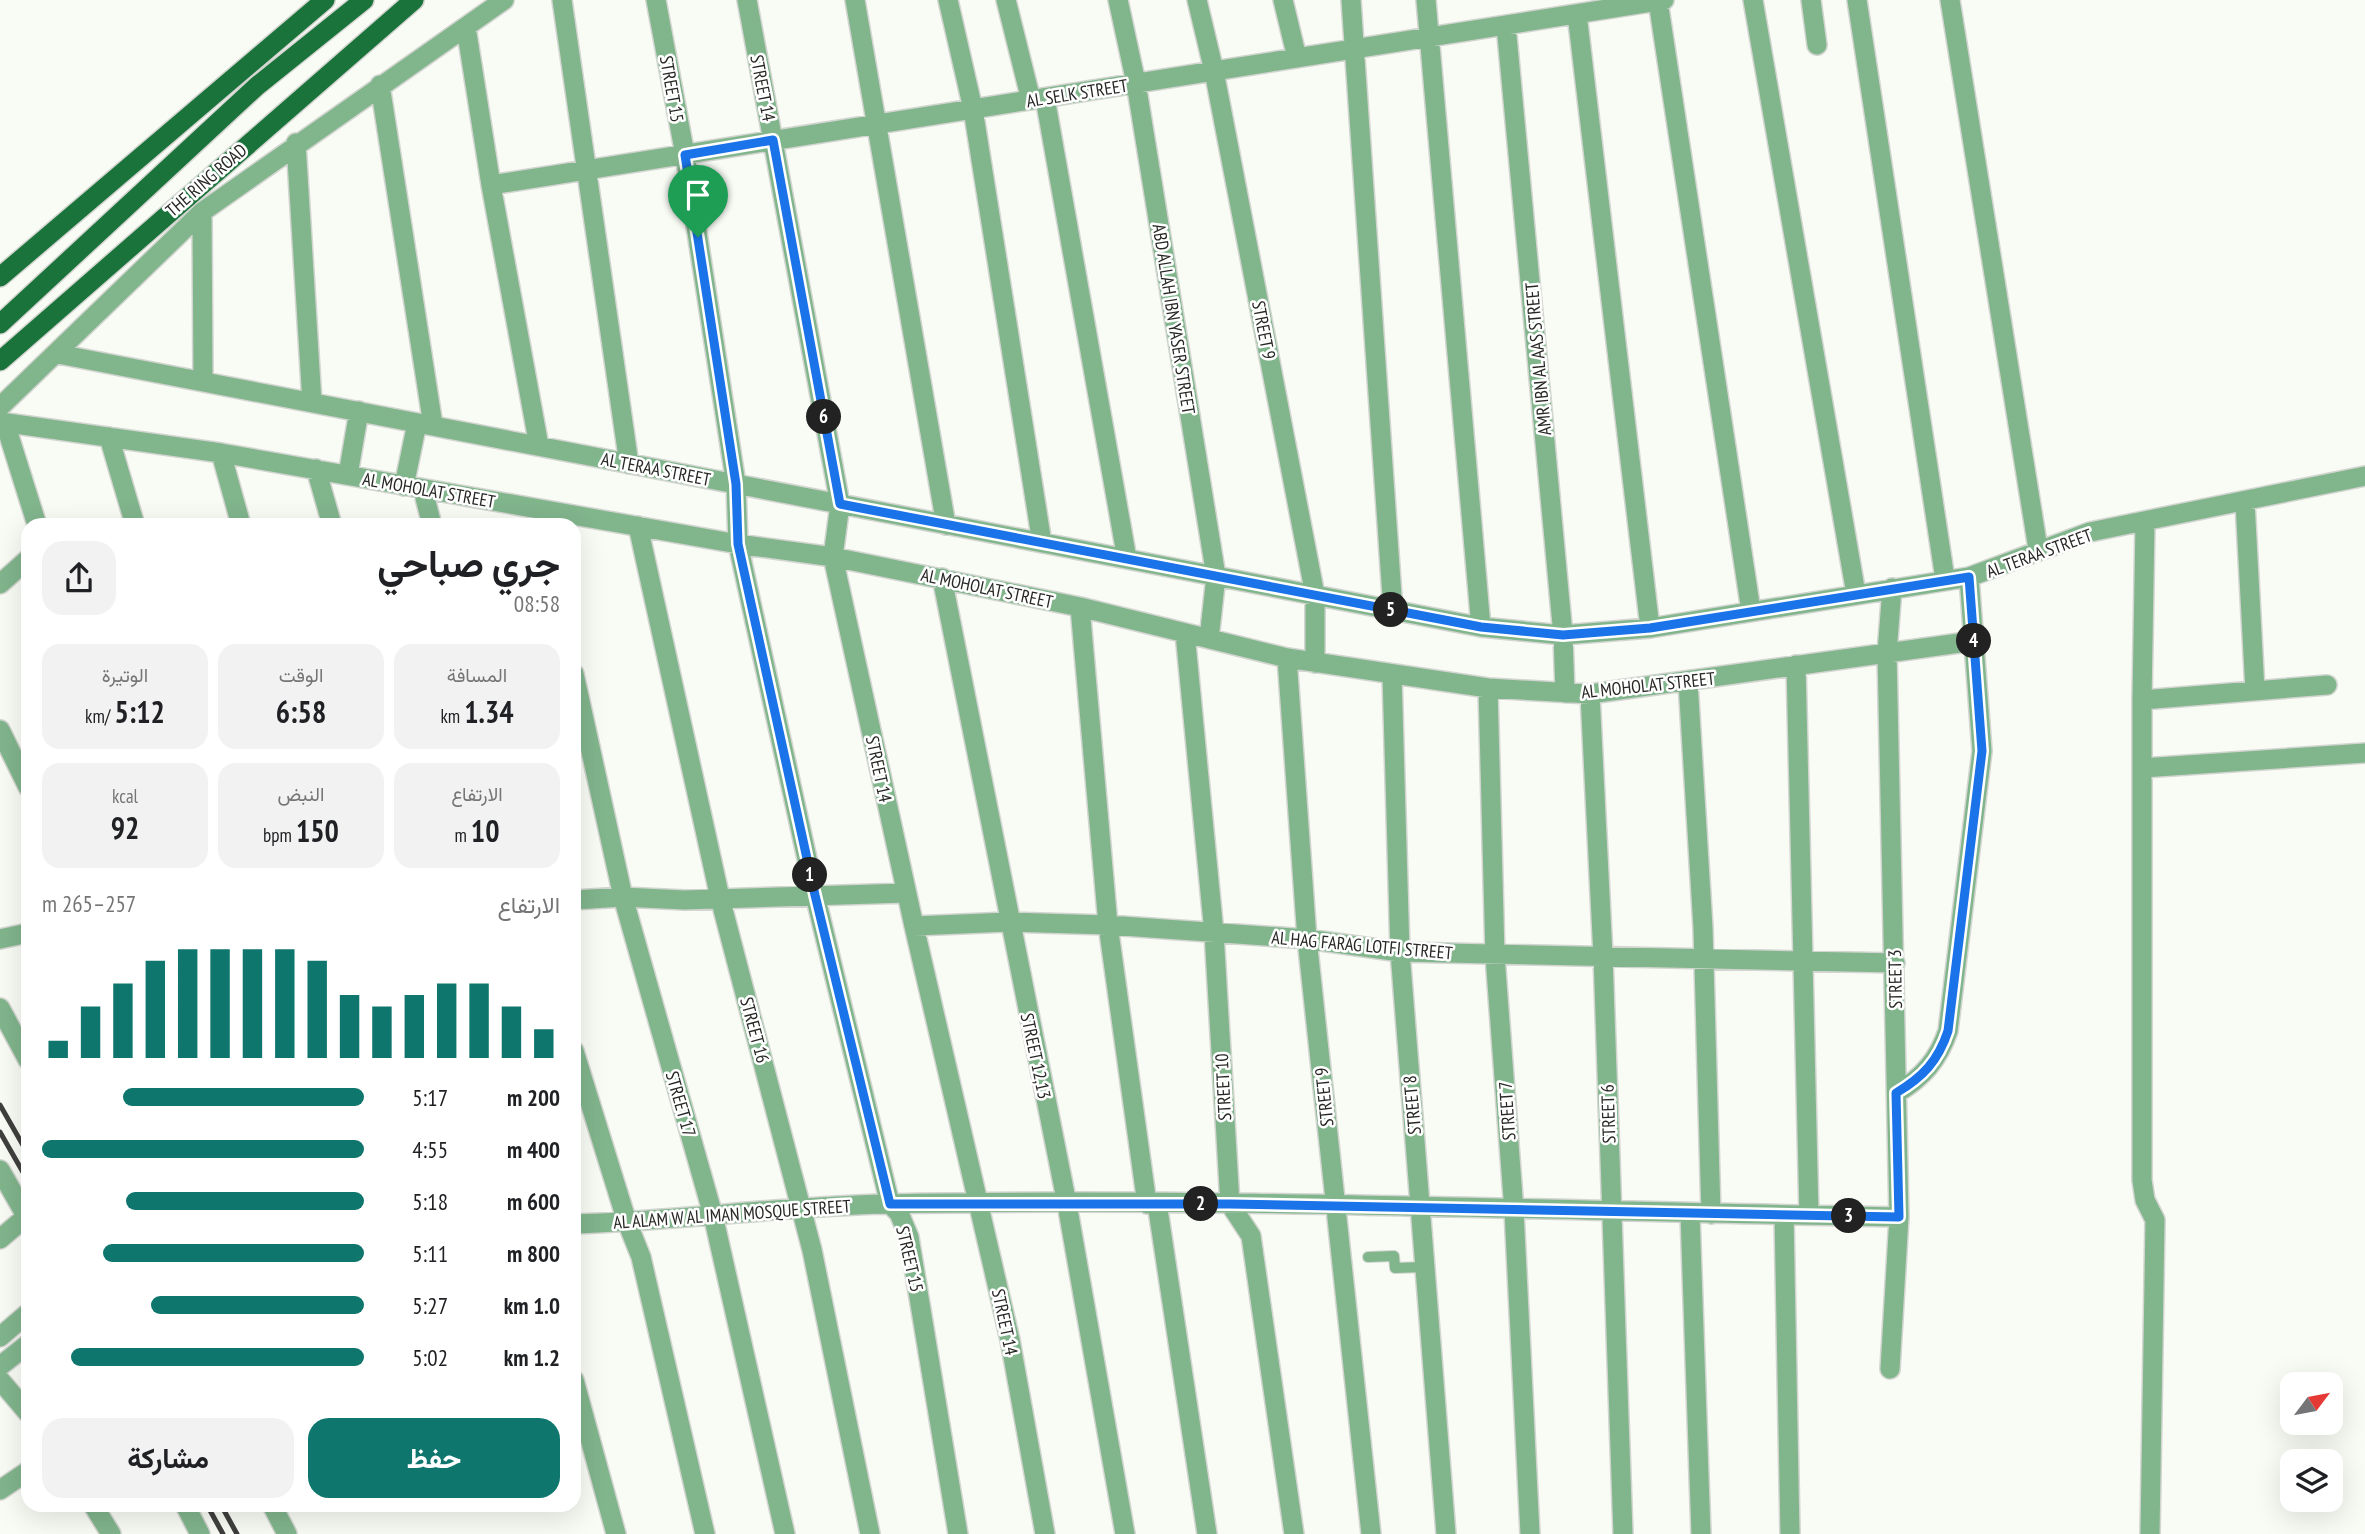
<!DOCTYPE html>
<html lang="ar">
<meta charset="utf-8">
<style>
:root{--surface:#fff;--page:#f2f2f2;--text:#202124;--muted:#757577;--accent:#0f766e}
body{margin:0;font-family:"PT Sans Narrow",Vazirmatn,sans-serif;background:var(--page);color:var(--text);direction:rtl;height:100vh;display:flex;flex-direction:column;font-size:26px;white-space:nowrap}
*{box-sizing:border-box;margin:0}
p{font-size:23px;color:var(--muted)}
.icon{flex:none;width:38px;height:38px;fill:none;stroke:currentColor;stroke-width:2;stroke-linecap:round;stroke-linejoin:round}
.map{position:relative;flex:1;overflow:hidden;direction:ltr}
.sheet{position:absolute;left:21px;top:518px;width:560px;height:994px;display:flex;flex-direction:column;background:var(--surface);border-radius:21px;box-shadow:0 7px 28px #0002;direction:rtl}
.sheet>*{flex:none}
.needle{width:46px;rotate:58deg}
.tools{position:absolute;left:2280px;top:1372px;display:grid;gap:14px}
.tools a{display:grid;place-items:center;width:63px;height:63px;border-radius:14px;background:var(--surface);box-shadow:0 7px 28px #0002;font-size:35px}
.pin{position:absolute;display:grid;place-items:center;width:60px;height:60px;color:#fff;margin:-72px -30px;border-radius:50% 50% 50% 0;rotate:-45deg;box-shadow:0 0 7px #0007}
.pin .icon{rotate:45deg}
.km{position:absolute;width:35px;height:35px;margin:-18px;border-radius:50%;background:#222;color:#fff;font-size:19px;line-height:35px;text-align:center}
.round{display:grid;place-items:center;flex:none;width:74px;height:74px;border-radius:21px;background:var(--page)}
.summary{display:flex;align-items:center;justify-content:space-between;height:119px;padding:0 21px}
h1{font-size:38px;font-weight:700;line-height:52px}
.stats{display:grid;grid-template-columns:repeat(3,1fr);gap:10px;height:119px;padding:7px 21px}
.stats div{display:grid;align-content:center;border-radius:18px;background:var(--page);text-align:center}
.stats b{font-size:30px;font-weight:700}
.stats small{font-size:19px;font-weight:400}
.stats p{font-size:19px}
.chart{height:196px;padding:14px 21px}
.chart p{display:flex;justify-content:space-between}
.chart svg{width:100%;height:126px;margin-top:7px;stroke:var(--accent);stroke-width:6}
.action{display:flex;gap:14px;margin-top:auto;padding:14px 21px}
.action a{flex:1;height:80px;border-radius:21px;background:var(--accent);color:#fff;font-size:28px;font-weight:700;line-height:80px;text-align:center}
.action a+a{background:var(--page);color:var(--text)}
ul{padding:0 21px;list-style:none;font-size:23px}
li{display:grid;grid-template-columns:112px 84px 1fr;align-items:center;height:52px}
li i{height:18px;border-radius:9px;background:var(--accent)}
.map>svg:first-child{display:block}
</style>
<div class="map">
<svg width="2365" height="1534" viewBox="0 0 2365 1534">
<rect width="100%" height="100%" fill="#f9fbf5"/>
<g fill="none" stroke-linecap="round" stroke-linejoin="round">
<g stroke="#d3d5d0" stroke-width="12">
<path id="service" d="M1368 1257 1394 1256 1395 1268 1424 1267"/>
</g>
<g stroke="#d3d5d0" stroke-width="22">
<path id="minor" d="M562 0 629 464
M656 0 685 155 736 484 738 544 815 895 890 1204 899 1213 909 1237 958 1534
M747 0 840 504 833 557 914 926 1010 1340 1045 1534
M855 0 946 525
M948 0 973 109 1042 543
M1006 0 1031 100
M1118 0 1136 83 1216 576 1209 639
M1197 0 1214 71 1315 595V663
M1283 0 1297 58
M1351 0 1393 611
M1426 0 1481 627
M1753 0 1856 594
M1811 0 1817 45
M1857 0 1945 579
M1950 0 2038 549
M1658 1 1751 611
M1577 14 1650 628
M1506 25 1563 635 1565 693
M466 27 491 185 539 446
M380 85 433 425
M1045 98 1127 559
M296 143 312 402
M491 185 1664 0
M202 212 203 381
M58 354 1481 627 1563 635 1650 628 1969 577 2090 532 2365 476
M0 407 202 212 504 0
M0 422 221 453 738 544 833 557 1080 607 1287 658 1488 688 1590 694 1974 641
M5 423 37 525
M109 437 135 525
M221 453 241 525
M316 469 332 525
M348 475 359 411
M404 486 417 423
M423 490 432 525
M2245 502 2255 691
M2145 523 2142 700V1180L2145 1200 2155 1220 2150 1534
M638 526 720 898 812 1250 870 1534
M942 578 1067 1204 1125 1534
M0 584 28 559
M1080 607 1108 925 1147 1204
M1185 633 1214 933 1230 1204 1251 1236 1294 1534
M1287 658 1307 939 1371 1534
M1796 665 1809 1215
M574 674 623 897 713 1215 785 1534
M1392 675 1400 952 1446 1534
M1688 682 1703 928 1711 1214
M1488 688 1495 956 1514 1211 1530 1534
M1590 694 1603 956 1623 1534
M2142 700 2327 685
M0 730 28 787
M2142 768 2365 753
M574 900 623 897 684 900 906 893
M914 926 1009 922 1108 925 1307 939 1400 952 1895 963
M0 939 28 933
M0 1008 28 1060
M574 1051 627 1222 641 1257 705 1534
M1897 1093C1923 1077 1938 1060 1948 1031L1982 751 1969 577
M0 1170 28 1219
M1157 1203 1207 1534
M1690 1214 1701 1534
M1784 1215 1790 1534
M574 1224C678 1221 782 1206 886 1204 1224 1197 1561 1211 1899 1217
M0 1239 27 1216
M0 1337 28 1313
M0 1366 28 1344
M1890 1369 1899 1217 1887 653 1892 588
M0 1380 28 1413
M574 1380 616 1534
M0 1490 28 1471
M93 1505 111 1534
M185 1505 200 1534
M272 1505 287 1534"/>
</g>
<g stroke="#d3d5d0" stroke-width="22">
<path id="primary" d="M0 277 325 0
M0 324 257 86 364 0
M0 361 414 0"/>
</g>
<use href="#service" stroke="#81b58c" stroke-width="10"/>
<use href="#minor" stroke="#81b58c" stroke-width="19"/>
<use href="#primary" stroke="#1a733a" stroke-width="19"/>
<path stroke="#3f3f3d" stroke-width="5" d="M0 1105 28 1154
M0 1132 28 1181
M207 1505 223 1534
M221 1505 237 1534"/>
</g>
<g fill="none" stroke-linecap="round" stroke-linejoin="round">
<g stroke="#fff" stroke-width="14">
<path id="route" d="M773 140 840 504 1481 627 1563 635 1650 628 1969 577 1982 751 1948 1031C1938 1061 1923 1077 1896 1093L1899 1217 1230 1204H890L815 895 738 544 736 484 685 155Z"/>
</g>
<use href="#route" stroke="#1a73e8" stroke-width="9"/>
</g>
<g text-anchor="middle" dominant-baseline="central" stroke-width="5" stroke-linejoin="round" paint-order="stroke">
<g font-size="18" fill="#272725" stroke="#fff">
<text transform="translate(763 88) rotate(79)">STREET 14</text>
<text transform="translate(672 89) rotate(80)">STREET 15</text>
<text transform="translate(1077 93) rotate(-9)">AL SELK STREET</text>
<text transform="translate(206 180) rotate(-41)">THE RING ROAD</text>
<text transform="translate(1174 319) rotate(81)">ABD ALLAH IBN YASER STREET</text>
<text transform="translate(1264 330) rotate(79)">STREET 9</text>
<text transform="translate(1538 359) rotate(-95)">AMR IBN AL AAS STREET</text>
<text transform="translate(656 469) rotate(11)">AL TERAA STREET</text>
<text transform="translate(429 490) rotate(10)">AL MOHOLAT STREET</text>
<text transform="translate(2039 553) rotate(-20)">AL TERAA STREET</text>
<text transform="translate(987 588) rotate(12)">AL MOHOLAT STREET</text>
<text transform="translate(1648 685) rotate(-6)">AL MOHOLAT STREET</text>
<text transform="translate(879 769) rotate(78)">STREET 14</text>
<text transform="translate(1362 945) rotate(5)">AL HAG FARAG LOTFI STREET</text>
<text transform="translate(1895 979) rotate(-91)">STREET 3</text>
<text transform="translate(755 1030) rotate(75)">STREET 16</text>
<text transform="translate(1036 1056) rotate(78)">STREET 12,13</text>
<text transform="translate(1223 1087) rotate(-93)">STREET 10</text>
<text transform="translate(1324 1097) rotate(-96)">STREET 9</text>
<text transform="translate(681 1104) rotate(74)">STREET 17</text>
<text transform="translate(1412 1105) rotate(-95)">STREET 8</text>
<text transform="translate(1507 1111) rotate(-94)">STREET 7</text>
<text transform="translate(1608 1114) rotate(-92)">STREET 6</text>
<text transform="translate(732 1214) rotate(-4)">AL ALAM W AL IMAN MOSQUE STREET</text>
<text transform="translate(910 1259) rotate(77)">STREET 15</text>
<text transform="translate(1005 1322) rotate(78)">STREET 14</text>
</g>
</g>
</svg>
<div class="tools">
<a><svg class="needle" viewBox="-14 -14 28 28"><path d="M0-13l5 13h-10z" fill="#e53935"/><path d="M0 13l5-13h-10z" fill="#757577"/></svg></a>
<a><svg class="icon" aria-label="layers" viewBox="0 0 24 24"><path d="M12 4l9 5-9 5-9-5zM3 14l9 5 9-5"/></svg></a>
</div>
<div class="pin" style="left:698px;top:237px;background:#1e9e55"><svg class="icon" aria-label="arrive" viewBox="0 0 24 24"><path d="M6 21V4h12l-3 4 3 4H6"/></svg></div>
<b class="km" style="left:810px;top:875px">1</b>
<b class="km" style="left:1201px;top:1204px">2</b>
<b class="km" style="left:1849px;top:1216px">3</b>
<b class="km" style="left:1974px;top:641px">4</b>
<b class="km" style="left:1391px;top:610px">5</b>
<b class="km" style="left:824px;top:417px">6</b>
<section class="sheet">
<div class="summary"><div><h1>جري صباحي</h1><p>08:58</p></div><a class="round"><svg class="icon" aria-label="share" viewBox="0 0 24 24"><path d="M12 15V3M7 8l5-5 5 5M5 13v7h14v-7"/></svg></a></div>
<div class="stats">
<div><p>المسافة</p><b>1.34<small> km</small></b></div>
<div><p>الوقت</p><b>6:58</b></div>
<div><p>الوتيرة</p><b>5:12<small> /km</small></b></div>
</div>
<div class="stats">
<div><p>الارتفاع</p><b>10<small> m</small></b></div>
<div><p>النبض</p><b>150<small> bpm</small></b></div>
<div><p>kcal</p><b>92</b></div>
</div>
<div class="chart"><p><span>الارتفاع</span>257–265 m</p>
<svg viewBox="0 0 160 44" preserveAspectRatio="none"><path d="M5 44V38M15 44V26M25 44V18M35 44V10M45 44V6M55 44V6M65 44V6M75 44V6M85 44V10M95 44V22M105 44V26M115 44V22M125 44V18M135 44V18M145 44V26M155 44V34"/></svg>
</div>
<ul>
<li><b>200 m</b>5:17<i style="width:75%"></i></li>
<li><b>400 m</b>4:55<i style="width:100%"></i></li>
<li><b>600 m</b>5:18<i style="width:74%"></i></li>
<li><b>800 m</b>5:11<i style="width:81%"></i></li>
<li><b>1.0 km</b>5:27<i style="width:66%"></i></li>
<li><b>1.2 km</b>5:02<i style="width:91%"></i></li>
</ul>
<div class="action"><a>حفظ</a><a>مشاركة</a></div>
</section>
</div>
